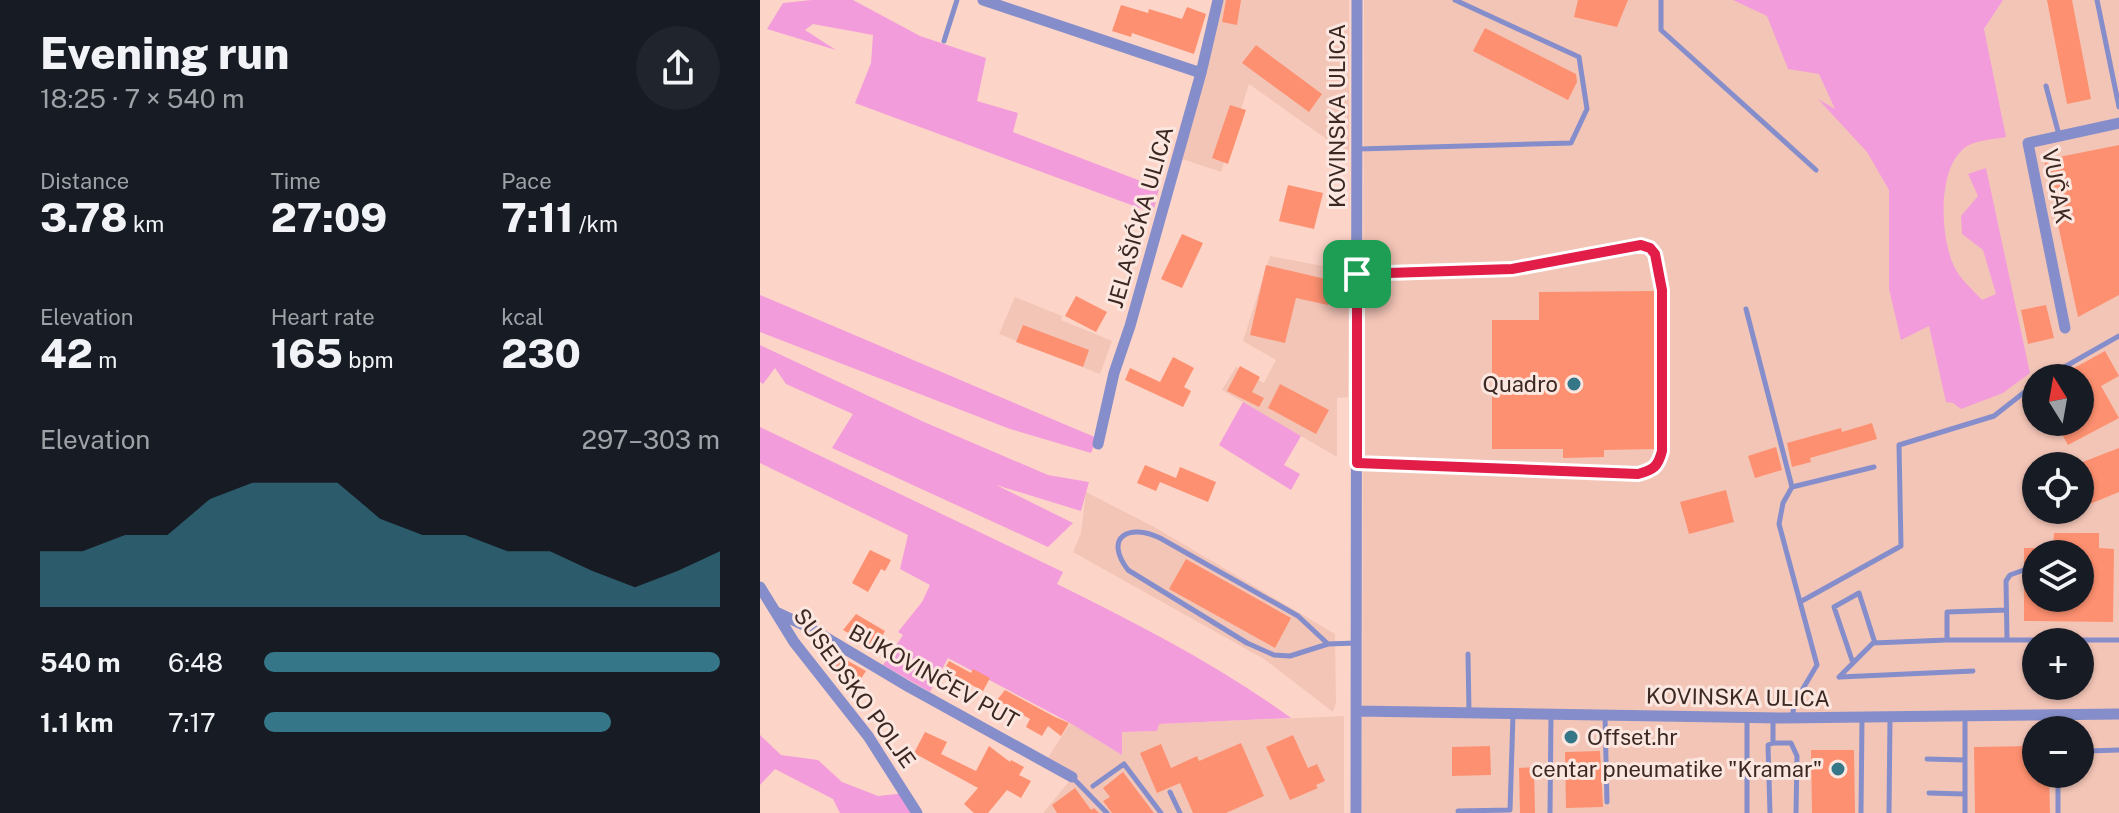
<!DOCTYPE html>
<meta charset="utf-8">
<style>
:root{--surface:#171b24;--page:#20242c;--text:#f1f3f6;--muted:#9ea1a6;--accent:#357789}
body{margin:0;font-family:"Public Sans",sans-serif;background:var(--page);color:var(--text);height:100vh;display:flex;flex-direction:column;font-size:30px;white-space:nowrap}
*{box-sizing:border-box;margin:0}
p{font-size:26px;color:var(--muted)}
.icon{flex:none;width:44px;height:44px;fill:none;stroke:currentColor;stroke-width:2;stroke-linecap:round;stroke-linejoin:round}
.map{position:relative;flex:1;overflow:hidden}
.panel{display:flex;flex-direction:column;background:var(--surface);width:760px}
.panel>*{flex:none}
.needle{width:52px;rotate:349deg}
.buttons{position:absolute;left:1262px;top:364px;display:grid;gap:16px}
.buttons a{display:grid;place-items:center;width:72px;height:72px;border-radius:50%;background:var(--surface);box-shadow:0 2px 6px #0004;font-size:40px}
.pin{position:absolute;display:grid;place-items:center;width:68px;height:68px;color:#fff;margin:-34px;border-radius:16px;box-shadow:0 4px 12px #0006}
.round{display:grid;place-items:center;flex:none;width:84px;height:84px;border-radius:42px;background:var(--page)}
.headline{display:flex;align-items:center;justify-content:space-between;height:136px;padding:0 40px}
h1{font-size:44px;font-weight:800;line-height:60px}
.stats{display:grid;grid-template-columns:repeat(3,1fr);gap:12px;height:136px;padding:8px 40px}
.stats div{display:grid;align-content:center}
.stats b{font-size:40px;font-weight:800}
.stats small{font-size:22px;font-weight:400}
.stats p{font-size:22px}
.chart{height:224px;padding:16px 40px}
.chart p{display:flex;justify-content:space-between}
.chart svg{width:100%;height:144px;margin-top:8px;fill:var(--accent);opacity:.7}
ul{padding:0 40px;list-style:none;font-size:26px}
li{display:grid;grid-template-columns:128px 96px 1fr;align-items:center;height:60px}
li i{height:20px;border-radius:10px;background:var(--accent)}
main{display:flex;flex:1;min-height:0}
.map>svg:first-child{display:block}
</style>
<main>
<section class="panel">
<div class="headline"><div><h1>Evening run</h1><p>18:25 · 7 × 540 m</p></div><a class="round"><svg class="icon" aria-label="share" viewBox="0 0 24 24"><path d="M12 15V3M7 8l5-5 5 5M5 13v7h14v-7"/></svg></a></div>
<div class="stats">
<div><p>Distance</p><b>3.78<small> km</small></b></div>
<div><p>Time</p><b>27:09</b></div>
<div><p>Pace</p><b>7:11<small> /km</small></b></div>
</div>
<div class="stats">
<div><p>Elevation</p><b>42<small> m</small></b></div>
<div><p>Heart rate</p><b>165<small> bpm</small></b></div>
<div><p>kcal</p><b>230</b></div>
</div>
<div class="chart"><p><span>Elevation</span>297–303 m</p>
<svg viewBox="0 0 160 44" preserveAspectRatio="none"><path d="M0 44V27L10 27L20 22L30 22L40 11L50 6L60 6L70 6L80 17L90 22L100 22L110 27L120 27L130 33L140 38L150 33L160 27V44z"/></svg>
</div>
<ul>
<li><b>540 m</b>6:48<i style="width:100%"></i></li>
<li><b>1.1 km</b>7:17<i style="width:76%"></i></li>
</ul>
</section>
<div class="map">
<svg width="1359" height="813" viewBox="0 0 1359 813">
<rect width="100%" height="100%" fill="#fdd4c8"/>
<path fill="#f3c5b7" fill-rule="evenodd" d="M462 0H589V155L489 84 461 172 422 159Z
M604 0H1051L1208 54 1243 0H1359V813H602ZM1276 378H1320V422H1276ZM1276 466H1320V510H1276ZM1276 554H1320V598H1276ZM1276 642H1320V686H1276ZM1276 730H1320V774H1276Z
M510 256 589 271 588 397 577 398V457L462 390 476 367 504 383 516 360 483 341Z
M255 297 302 316 301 320 352 341 340 374 239 334Z
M326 492 396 528 575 634 576 703 573 712 504 659 313 552 321 533Z
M584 716V813H283L312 778 284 764 310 723 361 754 362 732 397 731 398 724Z"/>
<path fill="#f39cdb" d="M52 0H93L160 36 226 58 217 101 258 113 253 132 399 188 393 213 95 103 111 63 113 35 53 24 45 30 76 50 7 29 23 3Z
M973 0H1243L1224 29 1246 137C1235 139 1219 140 1209 145 1176 163 1180 237 1194 266 1199 278 1213 290 1222 300L1236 294 1223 250 1202 234 1201 216 1218 196 1208 174 1226 168 1270 373 1243 393 1201 409 1193 403 1186 402 1169 326 1141 340 1129 289V190L1107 152 1058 99 1075 109 1059 74 1028 69 1007 16Z
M0 295 337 438 331 453 250 429 0 332Z
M0 345 164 422 288 475 329 482 321 511 236 485 313 523 288 547 72 448 93 414 26 384 15 368 3 384 0 382Z
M483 402 541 436 524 465 540 474 531 490 459 445Z
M0 427 303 572 297 584C378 624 458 665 531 718L399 724 397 731 362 732V755L310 723 188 658 170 692 123 665 143 635 138 632 162 602 170 585 140 569 148 535 0 463Z
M0 735 21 755 58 760 82 782 118 796 146 793 155 813H80L73 799 15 769 0 785Z"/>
<path fill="#fd9070" d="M466 0H481L477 25 462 22Z
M818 0H868L857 27 814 17Z
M1287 0H1312L1331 99 1307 104Z
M361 5 388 13 389 9 422 19 427 7 446 14 434 54 372 33 371 37 352 31Z
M725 28 816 74 817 82 808 100 713 51Z
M496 45 562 94 549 112 482 63Z
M470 105 486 110 468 164 452 158Z
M1359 145V295L1318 317 1284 160Z
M528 185 563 193 554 229 519 221Z
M422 234 443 243 422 288 401 279Z
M506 265 574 281 568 305 536 298 525 343 490 335Z
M896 291V449L844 450V457L803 458V449H732V320H779V292Z
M316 296 347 312 336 332 305 316Z
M1286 305 1294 338 1268 344 1261 310Z
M263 325 329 350 323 367 256 342Z
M1345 351 1359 376 1341 386 1359 418 1308 445 1295 422H1320V378H1296Z
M413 357 434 368 424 387 431 391 423 407 365 380 370 368 400 382Z
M480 366 500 377 492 392 504 398 499 407 467 391Z
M520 384 569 410 556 434 508 408Z
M1112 423 1117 439 1050 458 1051 462 1032 467 1027 443 1081 428 1082 432Z
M1016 447 1022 470 995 478 988 456Z
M1359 448V492L1320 508V463Z
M385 465 416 478 420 467 456 482 448 502 400 482 396 491 377 483Z
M966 490 974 522 929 534 920 502Z
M1294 533H1339V548L1354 549 1353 622 1264 621V576L1269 570 1264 565V548H1276V598H1320V554H1293Z
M110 550 131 560 125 571 121 569 108 592 92 583Z
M426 559 531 618 515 648 409 589Z
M96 614 125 631 115 648 83 630Z
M81 657 106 671 95 688 71 672Z
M189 661 211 673 213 669 230 678 223 691 184 670Z
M245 690 295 717 309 723 301 736 288 726 282 736 266 727 270 719 237 700Z
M165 732 187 742 181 754 216 771 229 746 250 762 251 760 264 767 259 775 271 781 261 798 247 790 228 813H214L204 804 218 788 154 753Z
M533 735 548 768 557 764 565 781 556 785 558 788 530 800 506 747Z
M481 743 504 796 466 813H433L420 783 397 793 380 753 401 744 411 768 437 756 439 761Z
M730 746 731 775 692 776V747Z
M1276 746V774H1289L1290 813H1215L1214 747Z
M1051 750H1094L1095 813H1052Z
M840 751 843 807 806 808 805 752Z
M774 767 775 813H760L759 768Z
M363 772 394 813H352L343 801 350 797 343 788Z
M315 788 331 810 334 808 339 813H297L292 805Z"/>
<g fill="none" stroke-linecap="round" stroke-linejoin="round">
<path stroke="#858eca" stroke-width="5" d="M901 0V30L1056 170
M1337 0 1359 107
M184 41 197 0
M1286 86 1299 135
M599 149 811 143 827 109 819 57 695 0
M598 274 752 269 881 245 890 248 895 254 902 290V451C898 467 893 470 878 474L598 463
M986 309 1032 487
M1285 378 1359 336
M1040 602 1141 546 1139 445 1234 416 1276 383
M1247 639 1246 581 1250 575 1264 570
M1187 640V612L1246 610
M568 644 538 616 400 538C369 523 343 537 368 570L487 643 514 655 530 656 568 644 596 643
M708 654 709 712
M1093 663 1074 607 1099 593 1115 643
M1079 677 1113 643 1187 640H1359
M1080 677 1213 671
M845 716 847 802
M1032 717 1035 702 1057 665 1019 524 1023 503 1032 487 1114 467
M1205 717V813
M987 719V813
M1013 720V743
M1327 751 1359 750
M1167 759 1205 760
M1298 774V813
M312 777 347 813
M333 786 364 764 401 813
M410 792 420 813
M1169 793 1205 794
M698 811 750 810 753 715
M790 813 791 715
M1010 813 1008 745 1013 743H1031L1037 756 1036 813
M1101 813 1102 718
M1129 813 1130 718"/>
<path stroke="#858eca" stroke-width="11" d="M223 0 441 73
M1305 328 1268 143 1359 123
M338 444 354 373 370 326 441 73 458 0
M0 587 34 642 108 736 157 813
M16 612 50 628 149 687 312 777
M597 711 1022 718 1359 714
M596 813 597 0"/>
</g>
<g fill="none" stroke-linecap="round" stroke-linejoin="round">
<g stroke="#fff" stroke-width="16">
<path id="route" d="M881 245 890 248 895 254 902 290V451C898 467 893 470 878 474L597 463V274L752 269Z"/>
</g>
<use href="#route" stroke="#e11d48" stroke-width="10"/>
</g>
<g fill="#357789" stroke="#fce7e0" stroke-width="3">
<circle cx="814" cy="384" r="8"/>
<circle cx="811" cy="737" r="8"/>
<circle cx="1078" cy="769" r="8"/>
</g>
<g text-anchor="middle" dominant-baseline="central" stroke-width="6" stroke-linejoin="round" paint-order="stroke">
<g font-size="22" fill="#3b2822" stroke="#fce7e0">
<text transform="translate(577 116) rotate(-90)">KOVINSKA ULICA</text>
<text transform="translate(1297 186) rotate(79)">VUČAK</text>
<text transform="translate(380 217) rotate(-74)">JELAŠIĆKA ULICA</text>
<text transform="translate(174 676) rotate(29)">BUKOVINČEV PUT</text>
<text transform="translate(95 688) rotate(54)">SUSEDSKO POLJE</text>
<text transform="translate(978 697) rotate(1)">KOVINSKA ULICA</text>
</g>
<g font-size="22" fill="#3b2822" stroke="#fce7e0" text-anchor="end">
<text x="798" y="384">Quadro</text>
<text x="827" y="737" text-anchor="start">Offset.hr</text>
<text x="1062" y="769">centar pneumatike "Kramar"</text>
</g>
</g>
</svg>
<div class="buttons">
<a><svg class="needle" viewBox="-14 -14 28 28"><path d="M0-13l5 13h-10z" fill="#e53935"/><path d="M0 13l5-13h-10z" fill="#9ea1a6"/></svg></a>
<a><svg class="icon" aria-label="locate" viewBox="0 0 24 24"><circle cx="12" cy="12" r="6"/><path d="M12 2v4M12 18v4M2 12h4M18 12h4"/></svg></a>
<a><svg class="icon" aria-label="layers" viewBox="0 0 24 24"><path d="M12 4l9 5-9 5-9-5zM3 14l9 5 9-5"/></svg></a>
<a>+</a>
<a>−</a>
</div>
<div class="pin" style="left:597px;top:274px;background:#1e9e55"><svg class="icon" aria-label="arrive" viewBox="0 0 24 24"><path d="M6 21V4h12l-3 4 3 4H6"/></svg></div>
</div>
</main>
